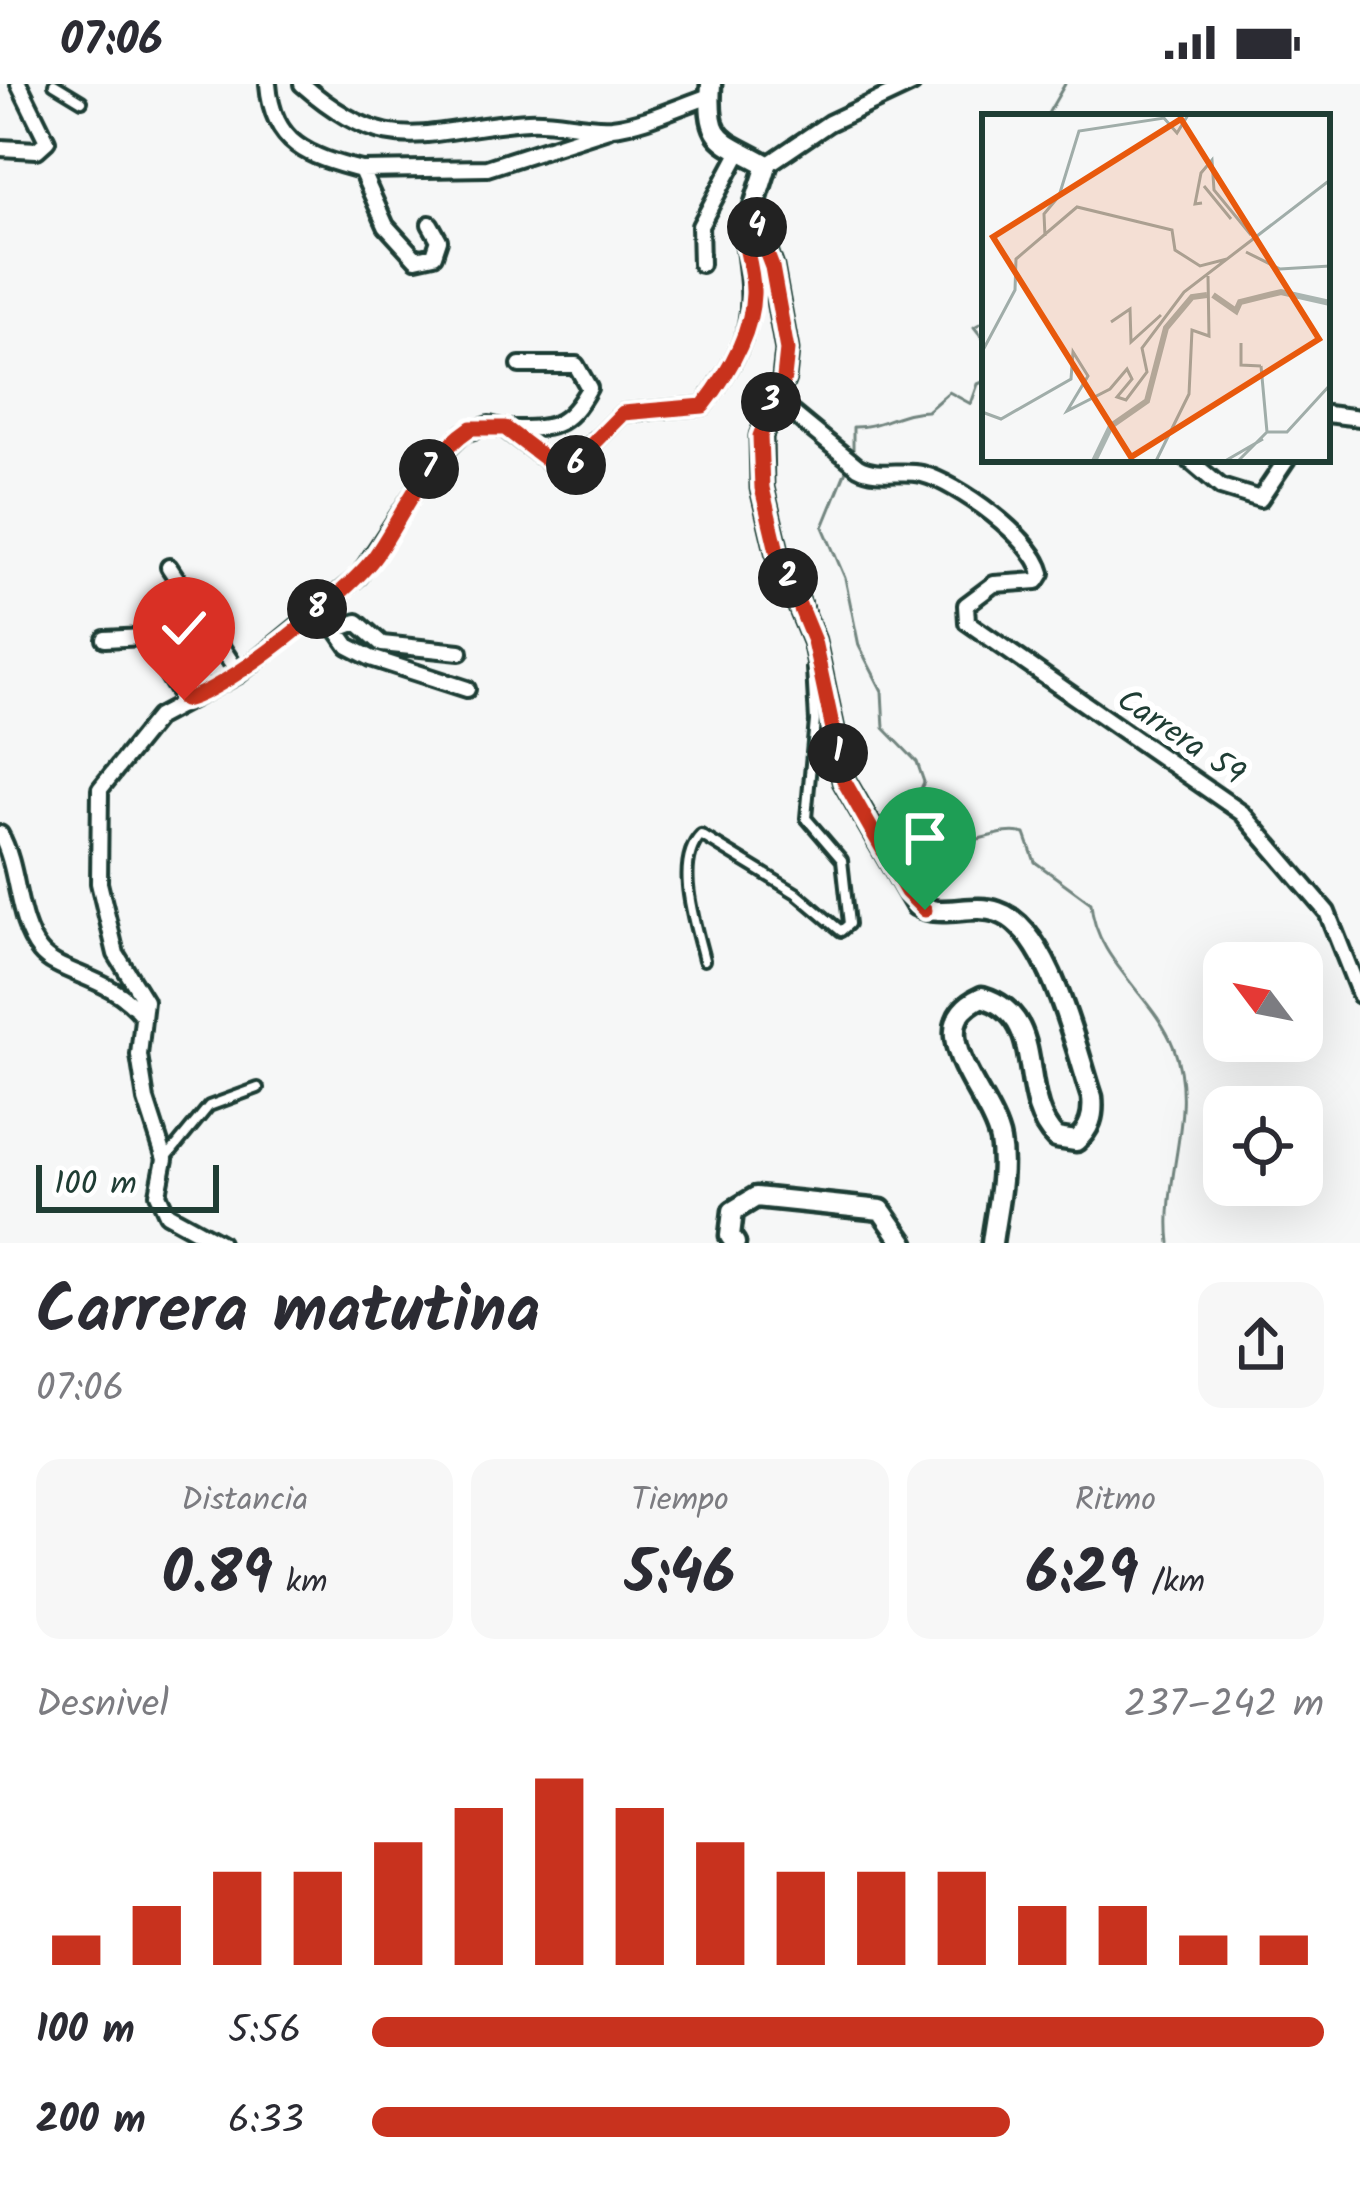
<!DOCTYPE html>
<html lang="es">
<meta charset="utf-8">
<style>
:root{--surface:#fff;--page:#f7f7f7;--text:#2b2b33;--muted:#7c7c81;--accent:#c8321e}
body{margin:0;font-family:Kalam,sans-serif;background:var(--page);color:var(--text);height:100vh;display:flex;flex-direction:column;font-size:45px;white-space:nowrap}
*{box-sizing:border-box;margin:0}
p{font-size:39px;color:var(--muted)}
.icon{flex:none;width:66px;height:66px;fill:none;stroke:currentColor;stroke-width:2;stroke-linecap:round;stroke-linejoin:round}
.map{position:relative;height:1159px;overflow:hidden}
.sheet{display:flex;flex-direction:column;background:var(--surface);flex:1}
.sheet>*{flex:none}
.needle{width:78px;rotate:302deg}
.fabs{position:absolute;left:1203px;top:858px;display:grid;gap:24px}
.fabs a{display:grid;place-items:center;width:120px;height:120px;border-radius:24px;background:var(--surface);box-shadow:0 12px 48px #0002;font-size:60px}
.scale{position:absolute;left:36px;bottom:30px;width:183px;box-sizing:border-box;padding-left:12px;border:6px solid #1f3d34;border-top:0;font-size:33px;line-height:42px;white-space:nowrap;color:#1f3d34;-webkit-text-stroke:9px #fff;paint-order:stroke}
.pin{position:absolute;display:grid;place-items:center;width:102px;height:102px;color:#fff;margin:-123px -51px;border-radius:50% 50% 50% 0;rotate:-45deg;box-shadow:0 0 12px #0007}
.pin .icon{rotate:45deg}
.km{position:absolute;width:60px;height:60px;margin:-30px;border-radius:50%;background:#222;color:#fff;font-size:33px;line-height:60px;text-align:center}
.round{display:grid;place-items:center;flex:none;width:126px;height:126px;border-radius:24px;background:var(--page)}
.summary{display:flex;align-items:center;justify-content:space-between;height:204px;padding:0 36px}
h1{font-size:66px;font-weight:700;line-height:90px}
.stats{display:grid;grid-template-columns:repeat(3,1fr);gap:18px;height:204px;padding:12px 36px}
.stats div{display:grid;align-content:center;border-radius:24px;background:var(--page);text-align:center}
.stats b{font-size:60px;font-weight:700}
.stats small{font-size:33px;font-weight:400}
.stats p{font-size:33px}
.chart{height:336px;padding:24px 36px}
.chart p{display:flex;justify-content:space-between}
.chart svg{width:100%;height:216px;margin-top:12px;stroke:var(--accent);stroke-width:6}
ul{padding:0 36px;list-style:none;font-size:39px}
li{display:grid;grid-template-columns:192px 144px 1fr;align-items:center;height:90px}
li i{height:30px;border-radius:15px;background:var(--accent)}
.status{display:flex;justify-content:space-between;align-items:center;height:84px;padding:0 60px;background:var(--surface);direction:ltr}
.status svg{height:33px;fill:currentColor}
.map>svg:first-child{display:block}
</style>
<div class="status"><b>07:06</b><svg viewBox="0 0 49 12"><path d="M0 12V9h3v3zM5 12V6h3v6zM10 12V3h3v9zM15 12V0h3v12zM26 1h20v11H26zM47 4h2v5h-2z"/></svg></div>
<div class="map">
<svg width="1360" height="1159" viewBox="0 0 1360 1159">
<rect width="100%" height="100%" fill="#f6f7f7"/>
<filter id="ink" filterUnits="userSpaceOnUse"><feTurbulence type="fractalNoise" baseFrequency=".00833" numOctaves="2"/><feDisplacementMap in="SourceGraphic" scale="24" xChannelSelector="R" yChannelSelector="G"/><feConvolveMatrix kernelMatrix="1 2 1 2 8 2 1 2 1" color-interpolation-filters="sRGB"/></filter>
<g filter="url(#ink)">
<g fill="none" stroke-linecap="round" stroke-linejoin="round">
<path stroke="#72857f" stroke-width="3" d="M1046 33 1065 0
M985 237 974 243 985 257
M853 371V343C880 344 899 327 927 327L949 308 971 320 978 300 985 297
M849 379 823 443 845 494 859 562 882 607 884 644 917 678 924 698 919 709 935 721 949 755C972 765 999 742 1025 750L1035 778 1091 819C1095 877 1154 912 1174 964 1198 1028 1162 1093 1170 1159"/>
<g stroke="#1f3d34" stroke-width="16">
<path id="service" d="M54 0 82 17
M704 876C696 842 673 779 701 751L796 809 841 847 849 840 842 776 806 734 815 637 812 584
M167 1073 209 1022 258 1004"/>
</g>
<g stroke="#1f3d34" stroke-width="22">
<path id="minor" d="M268 0C273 61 308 72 361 86L386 142 416 175 434 171 439 156 430 140
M302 0C392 79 425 44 528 37 556 35 584 45 612 43 643 40 680 22 710 12
M0 64 37 66 47 57 19 0
M767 81 829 39 912 0
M361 86 487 84 608 45
M701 180 700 142 740 67
M774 314 858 383C878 394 901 385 922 390 958 399 1033 454 1042 489L1037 497 994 500 966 521 967 538 1242 729 1327 828 1360 911
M1327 330 1360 334
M505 345C550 345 566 346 589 304L576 281H520
M1188 375 1221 403 1260 415 1287 375
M169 483 239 590
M320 522 348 562 371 574 467 605
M336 546 357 538 382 560 460 568
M105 555 144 553 184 616
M0 750C20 785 15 836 40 867 59 891 110 891 143 932
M220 1159 167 1130 158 1110 165 1075 146 1016 139 971 145 917 116 870 99 799 100 705 158 633 239 590 359 492 434 378 464 349 489 341 505 345 564 389 623 329 703 322C758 248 754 229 742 143L755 138"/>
</g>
<g stroke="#1f3d34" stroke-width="27">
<path id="tertiary" d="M711 0C707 60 720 54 767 81L752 129 772 183 787 266 784 294 761 352 762 404 777 467 814 557 844 697 916 821C942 835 971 819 998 828 1050 845 1076 966 1092 1013 1094 1032 1090 1045 1076 1057L1056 1054C1014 1012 1051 934 982 913 915 943 992 1012 1000 1057 1006 1089 996 1127 992 1159
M735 1159 730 1152 733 1127 756 1113 881 1126 904 1159"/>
</g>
<use href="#service" stroke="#fff" stroke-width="8"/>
<use href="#minor" stroke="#fff" stroke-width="14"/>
<use href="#tertiary" stroke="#fff" stroke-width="18"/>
</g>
</g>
<g fill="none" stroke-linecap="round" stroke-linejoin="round" filter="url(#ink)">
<g stroke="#fff" stroke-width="24">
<path id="route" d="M184 616C227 607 351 507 376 471 406 427 426 374 471 344H505L564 389 623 329 703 322C727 291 752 250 753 210 754 187 745 165 742 143L755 139 772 183 787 266 784 294 760 352 762 404 777 467 814 557 844 697 907 808 925 826"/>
</g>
<use href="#route" stroke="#c8321e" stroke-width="15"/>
</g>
<g text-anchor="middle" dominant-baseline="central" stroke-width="12" stroke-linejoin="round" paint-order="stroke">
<g font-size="33" fill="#1f3d34" stroke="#fff">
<text transform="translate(1180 654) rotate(34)">Carrera 59</text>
</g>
</g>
<g transform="translate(982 30)">
<rect width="348" height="348" fill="#f6f7f7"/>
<path fill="none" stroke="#aab5b1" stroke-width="6" d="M231 181 254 197 258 188 299 178 348 189M112 347 129 312 165 287 184 214 210 183 225 181"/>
<path fill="none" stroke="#a0ada9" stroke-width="3" d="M222 72 249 105M220 89 213 90 219 59 230 46 232 76 269 121M63 122 62 100 77 82 97 17 182 4 195 19 206 1M264 138 298 155 348 152M129 208 148 195 149 228 179 201M259 229V251L279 252M0 238 33 176 34 145 95 93 190 116 193 136 218 152 245 145M0 298 19 305 89 265 91 238 106 262 85 297 128 275 145 255 150 265 135 283 144 286 165 258 160 234 202 178 348 66M285 318H305L348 271M174 347 207 280 210 216 227 222 226 162M243 347 281 325M256 347 285 318 279 252"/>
<path fill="#e8590c" fill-opacity="0.15" stroke="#e8590c" stroke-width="6" d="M199 5 337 225 149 343 11 123Z"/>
<rect width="348" height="348" fill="none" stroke="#1f3d34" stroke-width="6"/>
</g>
</svg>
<div class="fabs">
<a><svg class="needle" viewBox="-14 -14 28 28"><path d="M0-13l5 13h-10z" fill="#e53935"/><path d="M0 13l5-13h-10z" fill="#7c7c81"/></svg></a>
<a><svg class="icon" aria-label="locate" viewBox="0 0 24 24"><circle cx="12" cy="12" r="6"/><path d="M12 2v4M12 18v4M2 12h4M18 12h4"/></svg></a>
</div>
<div class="scale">100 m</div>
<div class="pin" style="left:925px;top:826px;background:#1e9e55"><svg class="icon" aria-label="arrive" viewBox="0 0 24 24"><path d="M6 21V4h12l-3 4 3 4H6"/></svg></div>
<div class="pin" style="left:184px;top:616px;background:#d93025"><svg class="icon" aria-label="check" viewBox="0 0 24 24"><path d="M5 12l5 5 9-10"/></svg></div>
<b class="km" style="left:838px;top:669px">1</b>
<b class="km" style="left:788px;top:494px">2</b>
<b class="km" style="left:771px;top:318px">3</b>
<b class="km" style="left:757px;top:143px">4</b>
<b class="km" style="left:576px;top:381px">6</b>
<b class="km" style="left:429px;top:385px">7</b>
<b class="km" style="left:317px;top:525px">8</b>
</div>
<section class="sheet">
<div class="summary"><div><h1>Carrera matutina</h1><p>07:06</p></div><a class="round"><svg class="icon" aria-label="share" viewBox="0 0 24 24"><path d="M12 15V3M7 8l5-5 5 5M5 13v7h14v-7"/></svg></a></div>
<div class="stats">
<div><p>Distancia</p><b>0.89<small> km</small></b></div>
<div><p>Tiempo</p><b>5:46</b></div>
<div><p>Ritmo</p><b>6:29<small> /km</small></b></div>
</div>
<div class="chart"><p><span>Desnivel</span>237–242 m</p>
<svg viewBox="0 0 160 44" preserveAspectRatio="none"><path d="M5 44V38M15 44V32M25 44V25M35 44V25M45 44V19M55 44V12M65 44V6M75 44V12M85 44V19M95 44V25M105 44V25M115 44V25M125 44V32M135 44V32M145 44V38M155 44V38"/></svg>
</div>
<ul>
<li><b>100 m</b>5:56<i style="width:100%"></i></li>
<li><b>200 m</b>6:33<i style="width:67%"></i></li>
</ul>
</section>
